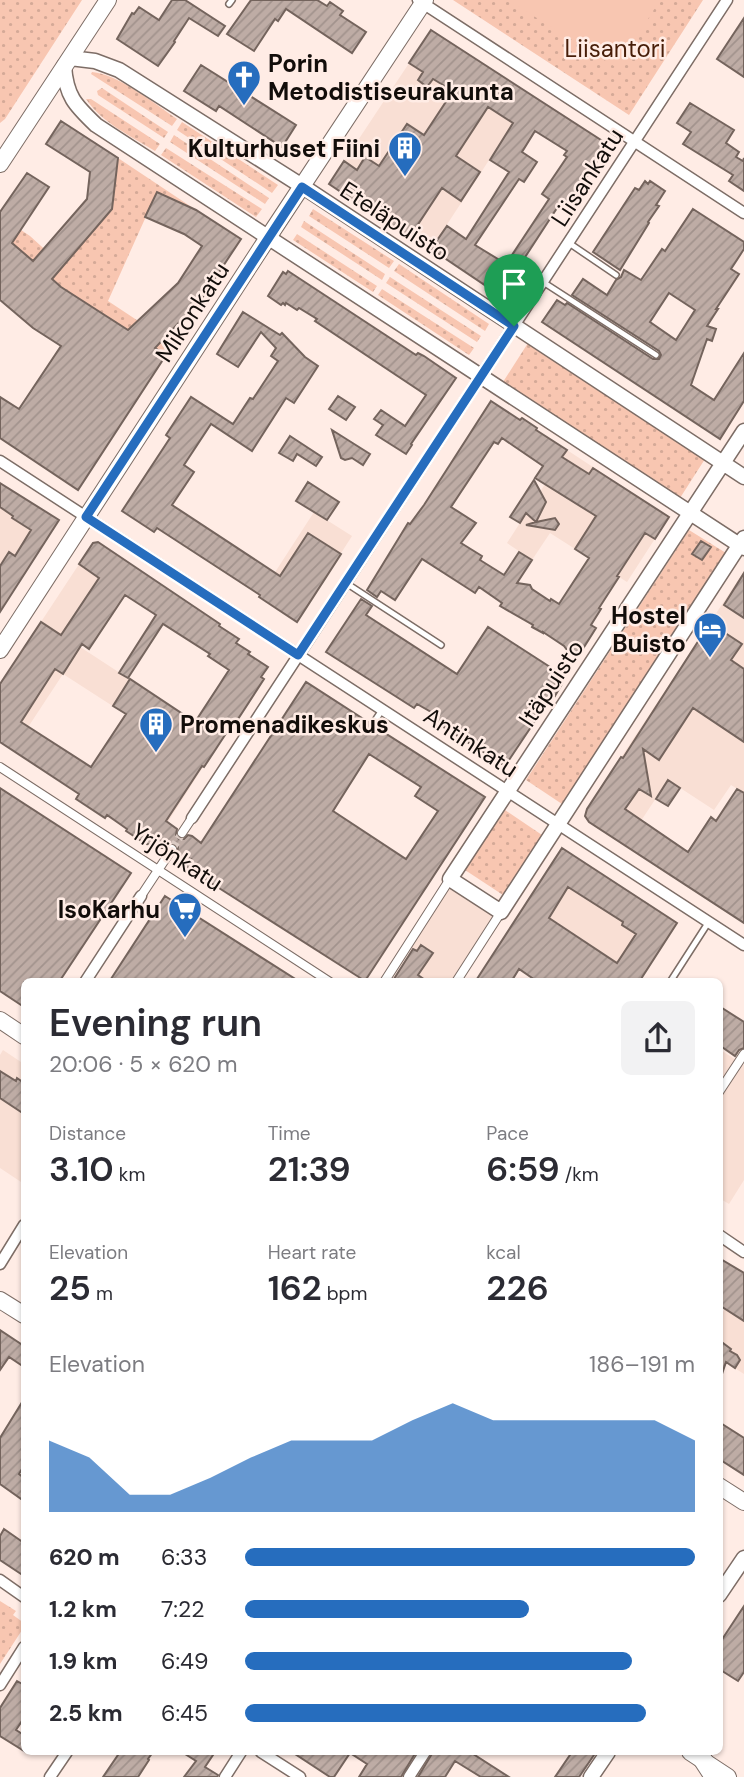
<!DOCTYPE html>
<meta charset="utf-8">
<style>
:root{--surface:#fff;--page:#f2f2f3;--text:#2b2b33;--muted:#7c7c81;--accent:#266dbe}
body{margin:0;font-family:"DM Sans",sans-serif;background:var(--page);color:var(--text);height:100vh;display:flex;flex-direction:column;font-size:26px;white-space:nowrap}
*{box-sizing:border-box;margin:0}
p{font-size:23px;color:var(--muted)}
.icon{flex:none;width:38px;height:38px;fill:none;stroke:currentColor;stroke-width:2;stroke-linecap:round;stroke-linejoin:round}
.map{position:relative;flex:1;overflow:hidden}
.panel{position:absolute;left:21px;top:978px;width:702px;height:777px;display:flex;flex-direction:column;background:var(--surface);border-radius:10px;box-shadow:0 2px 5px #0004}
.panel>*{flex:none}
.pin{position:absolute;display:grid;place-items:center;width:60px;height:60px;color:#fff;margin:-72px -30px;border-radius:50% 50% 50% 0;rotate:-45deg;box-shadow:0 0 7px #0007}
.pin .icon{rotate:45deg}
.round{display:grid;place-items:center;flex:none;width:74px;height:74px;border-radius:10px;background:var(--page)}
.overview{display:flex;align-items:center;justify-content:space-between;height:119px;padding:0 28px}
h1{font-size:38px;font-weight:600;line-height:52px}
.stats{display:grid;grid-template-columns:repeat(3,1fr);gap:10px;height:119px;padding:7px 28px}
.stats div{display:grid;align-content:center}
.stats b{font-size:35px;font-weight:600}
.stats small{font-size:19px;font-weight:400}
.stats p{font-size:19px}
.chart{height:196px;padding:14px 28px}
.chart p{display:flex;justify-content:space-between}
.chart svg{width:100%;height:126px;margin-top:7px;fill:var(--accent);opacity:.7}
ul{padding:0 28px;list-style:none;font-size:23px}
li{display:grid;grid-template-columns:112px 84px 1fr;align-items:center;height:52px}
li i{height:18px;border-radius:9px;background:var(--accent)}
.map>svg:first-child{display:block}
</style>
<div class="map">
<svg width="744" height="1777" viewBox="0 0 744 1777">
<defs>
<pattern id="green-dots" width="8" height="8" patternUnits="userSpaceOnUse" patternTransform="scale(1.75)"><rect width="8" height="8" fill="#f8c6b1"/><path d="M2 2h.1M6 6h.1" fill="none" stroke="#d4a997" stroke-width="1.8" stroke-linecap="round"/></pattern>
<pattern id="building-hatch" width="6" height="6" patternUnits="userSpaceOnUse" patternTransform="scale(1.75)"><rect width="6" height="6" fill="#beaca5"/><path d="M-1 1l2-2M0 6l6-6M5 7l2-2" fill="none" stroke="#a2938d"/></pattern>
</defs>
<rect width="100%" height="100%" fill="#ffece5"/>
<path fill="#f9dfd4" d="M431 30 546 106 508 131 431 249 409 238 329 184Z
M567 450 669 517 627 582 550 533 532 560 507 543Z
M8 487 59 520 7 601 0 596V499Z
M314 512 352 536 297 622 259 597Z
M98 542 124 559 71 641 221 739 153 845 146 844 126 831 127 829 107 816 105 818 76 799 79 794 76 791 125 714 63 674 13 750 0 743V684L93 543Z
M744 571V793L731 785 714 810 668 780 625 845 589 822 585 816V812Z
M562 848 677 923 639 982H567L502 940Z
M447 884 498 917 456 982H417L418 975 432 953 421 945 417 951 412 948 392 979 396 982H384Z
M719 1049 744 1065V1180L729 1204 719 1198Z
M3 1050 24 1064V1184L0 1168V1055Z
M744 1279V1374L719 1358V1318Z"/>
<path fill="url(#green-dots)" d="M0 0H82L5 119 0 123Z
M453 0H703L629 115Z
M92 72C118 74 155 104 177 119L172 126 91 74Z
M102 88 168 132 164 138 98 95 97 91Z
M86 99H91L160 144 155 151C131 136 102 123 86 99Z
M182 122 278 185 272 193 177 130Z
M174 135 269 198 265 204 170 142Z
M166 148 262 209 256 217 161 155Z
M118 158 196 210 157 192 108 301 173 344 166 355 61 287 0 232V216L30 236 63 266 112 209Z
M313 209 394 261 389 268 309 216Z
M304 221 385 274 382 280 301 227Z
M297 234 377 286 373 292 293 240Z
M399 264 489 324 485 331 394 271Z
M390 277 481 336 477 342 386 283Z
M382 289 474 348 469 355 378 295Z
M528 343 705 459 680 498 503 382Z
M689 530 726 553 562 804 526 780Z
M505 810 542 835 503 895 465 870Z
M0 1601 16 1611 13 1615 24 1623V1627L0 1664Z"/>
<path fill="#f8c6b1" d="M508 0H660L617 68Z"/>
<path fill="url(#building-hatch)" stroke="#74645d" stroke-width="2" fill-rule="evenodd" d="M172 0H185L225 26 218 36 189 18 174 41 175 42 158 66 117 39 132 13 134 14 139 7 159 20Z
M251 0H317L327 6 330 2 343 11 340 15 366 32 352 53 286 9 278 21 275 19 254 51 227 34Z
M744 18V77L717 59Z
M431 30 601 140 607 146 578 190 577 189 563 208 559 205 516 271 523 275 507 300 431 249 447 226 466 239 509 172 490 160 513 123 488 107 456 156 480 172 461 201 442 188 409 238 329 184 344 161 357 170 365 157 379 166 407 124 424 135 453 91 433 79 427 87 418 80 423 72 409 63ZM535 131 567 151 564 155 567 157 542 194 549 199 506 264 475 245 519 179 524 182 537 162 522 152Z
M201 65 296 125 282 147 219 106 216 111 184 91Z
M690 103 734 130 726 143 739 152 736 157 743 161 744 158V191L729 181 733 175 683 144 691 132 677 123Z
M61 121 118 158 112 209 52 279 61 287 128 330 178 283 202 246 184 234 145 217 157 192 196 210 241 239 202 298 155 348 166 355 78 490 0 438V397L19 409 61 346 33 328 0 300V212L27 173 49 187 12 243 33 261 87 199 90 172 46 144Z
M645 181 648 184 650 181 665 191 656 205 659 206 648 222 649 223 620 270 593 252 635 188 639 190Z
M693 209 744 242V249L731 269 739 274 716 309H718L707 326 716 329 712 341 707 339 691 385 714 400 744 353V401L720 439 542 322 557 300 565 305 567 303 653 359H659L661 355 659 351 572 295 583 279 607 295 616 280 621 277 624 270 641 280 662 249 665 251ZM669 293 695 310 676 340 650 322Z
M288 271 416 355 418 353 424 356 456 378 411 444 412 445 406 454 376 435 383 425 374 419 381 410 405 426 426 395 315 321 317 319 299 308 297 310 286 303 285 305 283 303 281 305 268 296 283 272 286 274Z
M243 312 280 335 282 333 305 357 318 366 294 403 286 398 252 451 211 424 184 465 194 472 172 505 280 576 308 533 341 554 297 622 259 597 260 595 157 528 154 532 122 511 170 438 166 435 191 397 233 424 250 398 253 399 278 361 271 356 276 348 261 332 238 367 217 354Z
M338 396 355 407 346 420 329 409Z
M491 401 520 420 522 418 537 428 536 430 567 450 562 457 589 474 593 468 669 517 655 539 645 533 617 576 619 577 599 608 601 609 591 625 596 628 579 655 567 650 564 646 543 632V633L532 627 533 625 500 606 502 603 479 587 475 593 422 559 395 600 381 591 377 597 367 590 408 523 410 524 424 505ZM502 438 543 466 535 478 596 516 575 549 589 558 559 604 551 599 550 601 532 589 530 585 517 583 532 560 519 552 504 575 480 560 482 556 461 543 476 523 451 507 494 442 498 444Z
M332 430 370 454 363 465 352 458 345 460 341 458Z
M290 436 322 457 316 466 297 454 293 461 279 453Z
M534 480 546 502 536 522 555 518 559 524 555 530 526 525 536 522 526 513 520 523 510 517Z
M308 482 339 502 327 520 296 501Z
M0 483 59 520 0 612V566L9 552 15 556 31 530 12 518 13 516 0 507Z
M701 541 711 547 702 560 692 554Z
M98 542 220 624 219 626 239 639 236 643 250 652 248 654 268 667 261 677 264 679 229 733 227 732 204 767 202 766 166 821 177 829 176 835 179 839H184L188 835 192 836 201 843 306 682 368 722 367 727 370 730H374L377 728 485 797 365 981 186 867 191 859 179 855 177 854 178 847 175 843H170L165 848H159L156 845 146 844 126 831 127 829 107 815 105 818 76 799 79 794 0 742V684L41 622 61 635 99 578 79 564 93 543ZM125 595 156 615 119 673 128 678 163 624 210 654 208 656 229 670 195 722 130 679 113 706 126 714 91 767 21 722 55 669 63 674 82 644 89 649ZM369 754 421 787 415 796 438 811 406 859 333 811Z
M744 573V618L724 605Z
M361 599 372 606 366 615 457 674 488 627 564 676 560 683 562 684 555 696 553 694 505 766 434 721 438 716 417 704 414 708 326 652Z
M710 623 742 644 731 660 744 669V742L693 708 659 760 643 749 651 796 639 789 625 809 688 852 711 817 716 821 737 789 744 793V923L589 822 585 816 587 809 621 757 623 758Z
M668 780 680 788 668 806 656 799Z
M0 788 131 873 59 982H24V1007L0 991Z
M562 848 677 923 639 982H538L519 969 511 982H475ZM568 887 623 922 622 925 636 934 617 963 549 918Z
M165 896 300 982H109Z
M421 945 433 953 418 975 428 982H392L413 949 417 951Z
M719 1006 744 1022V1048L739 1050 735 1056 719 1045Z
M0 1071 16 1081 17 1078 24 1083V1114L0 1098Z
M719 1258 744 1273V1321L719 1305Z
M0 1330 24 1346V1367L9 1357 0 1370Z
M719 1340 731 1349 730 1351 737 1355 740 1360 735 1368 726 1362 721 1377H719Z
M24 1399V1466L19 1474 24 1478V1501L0 1484V1438Z
M719 1422 744 1438V1475L719 1459Z
M4 1529 24 1543V1576L0 1560V1536Z
M744 1606V1672L738 1681 719 1669V1644Z
M17 1681 24 1685V1718L16 1730 24 1735V1751L0 1736V1708Z
M120 1752H153L148 1759 149 1760 138 1777H103Z
M182 1752H215L205 1767 218 1775 217 1777H184L196 1761Z
M292 1752H416L401 1777H359L367 1764 350 1753 334 1777H330Z
M433 1752H470L509 1777H481L455 1761 445 1777H418Z
M572 1752H596L579 1777H555Z"/>
<g fill="none" stroke-linecap="round" stroke-linejoin="round">
<path stroke="#dbcbc4" stroke-width="8" stroke-dasharray="8 4" stroke-linecap="butt" d="M172 849 182 833"/>
<g stroke="#7d6d66" stroke-width="8">
<path id="service" d="M229 4 232 0
M569 243 616 275
M543 282 656 355
M346 583 441 645
M372 725 382 710
M670 982 708 923"/>
</g>
<g stroke="#7d6d66" stroke-width="10">
<path id="pedestrian" d="M0 767 330 982
M182 833 192 818
M141 896 172 849
M384 982 450 879
M456 982 501 912
M719 1092 744 1054"/>
</g>
<g stroke="#7d6d66" stroke-width="13">
<path id="minor" d="M418 0 744 213
M0 461 744 945
M192 818 727 0
M85 982 141 896
M719 1235 744 1252
M0 1264 24 1225
M0 1580 24 1597
M0 1685 24 1647
M261 1752 300 1777
M50 1777 67 1752
M225 1777 241 1752
M409 1777 425 1752"/>
</g>
<g stroke="#7d6d66" stroke-width="17">
<path id="tertiary" d="M70 58 95 61 119 70 302 186 744 477
M64 66C66 96 75 105 96 125L744 548
M744 431 450 879 501 912 744 538
M719 1595 744 1558
M591 1777 608 1752"/>
</g>
<g stroke="#7d6d66" stroke-width="18">
<path id="secondary" d="M0 164 108 0
M0 650 269 236 425 0
M0 1020 24 1036
M0 1300 24 1315
M719 1486 744 1502
M690 1752 728 1777"/>
</g>
<g stroke="#7d6d66" stroke-width="20">
<path id="primary" d="M703 1760 714 1777"/>
</g>
<use href="#service" stroke="#fff" stroke-width="5"/>
<use href="#pedestrian" stroke="#fff" stroke-width="8"/>
<use href="#minor" stroke="#fff" stroke-width="10"/>
<use href="#tertiary" stroke="#fff" stroke-width="14"/>
<use href="#secondary" stroke="#fff" stroke-width="16"/>
<use href="#primary" stroke="#fff" stroke-width="18"/>
</g>
<g fill="none" stroke-linecap="round" stroke-linejoin="round">
<g stroke="#fff" stroke-width="14">
<path id="route" d="M302 187 514 326 298 655 86 517Z"/>
</g>
<use href="#route" stroke="#266dbe" stroke-width="9"/>
</g>
<defs>
<g id="church-pin" transform="scale(1.75)"><path d="M0 17L-7.5 6A9.5 9.5 0 1 1 7.5 6Z" fill="#266dbe" stroke="#ffece5"/><path d="M-1.2-6h2.4v3.5h3.3v2.4h-3.3V6h-2.4V-.1h-3.3v-2.4h3.3Z" fill="#fff"/></g>
<g id="building-pin" transform="scale(1.75)"><path d="M0 17L-7.5 6A9.5 9.5 0 1 1 7.5 6Z" fill="#266dbe" stroke="#ffece5"/><path d="M-4-6H4V6H1V3H-1V6H-4ZM-2.5-4.3h1.7v1.8h-1.7ZM.8-4.3h1.7v1.8H.8ZM-2.5-1h1.7V.8h-1.7ZM.8-1h1.7V.8H.8Z" fill="#fff"/></g>
<g id="hotel-pin" transform="scale(1.75)"><path d="M0 17L-7.5 6A9.5 9.5 0 1 1 7.5 6Z" fill="#266dbe" stroke="#ffece5"/><path d="M-6-4.5h1.5V1H6V5H4.5V3h-9V5H-6ZM-4 0a1.8 1.8 0 1 1 3.6 0ZM.5 0V-2.5h3Q6-2.5 6 0Z" fill="#fff"/></g>
<g id="supermarket-pin" transform="scale(1.75)"><path d="M0 17L-7.5 6A9.5 9.5 0 1 1 7.5 6Z" fill="#266dbe" stroke="#ffece5"/><path d="M-6-5.5h2.5l.6 2H6L4.5 2H-2.5L-4.4-4H-6ZM-1.5 3.2a1.3 1.3 0 1 0 .1 0ZM3 3.2a1.3 1.3 0 1 0 .1 0Z" fill="#fff"/></g>
</defs>
<g fill-rule="evenodd">
<use href="#church-pin" x="244" y="77"/>
<use href="#building-pin" x="405" y="148"/>
<use href="#hotel-pin" x="710" y="629"/>
<use href="#building-pin" x="156" y="724"/>
<use href="#supermarket-pin" x="185" y="909"/>
</g>
<g text-anchor="middle" dominant-baseline="central" stroke-width="5" stroke-linejoin="round" paint-order="stroke">
<g font-size="24" fill="#471d08" stroke="#ffece5">
<text x="615" y="48">Liisantori</text>
</g>
<g font-size="24" font-weight="bold" fill="#120d0a" stroke="#ffece5" text-anchor="end">
<text x="268" y="63" text-anchor="start">Porin<tspan x="268" dy="28">Metodistiseurakunta</tspan></text>
<text x="380" y="148">Kulturhuset Fiini</text>
<text x="686" y="615">Hostel<tspan x="686" dy="28">Buisto</tspan></text>
<text x="180" y="724" text-anchor="start">Promenadikeskus</text>
<text x="160" y="909">IsoKarhu</text>
</g>
<g font-size="24" fill="#120d0a" stroke="#ffece5">
<text transform="translate(587 177) rotate(-57)">Liisankatu</text>
<text transform="translate(395 221) rotate(33)">Eteläpuisto</text>
<text transform="translate(192 312) rotate(-57)">Mikonkatu</text>
<text transform="translate(551 683) rotate(-57)">Itäpuisto</text>
<text transform="translate(471 742) rotate(33)">Antinkatu</text>
<text transform="translate(177 857) rotate(33)">Yrjönkatu</text>
</g>
</g>
</svg>
<div class="pin" style="left:514px;top:326px;background:#1e9e55"><svg class="icon" aria-label="arrive" viewBox="0 0 24 24"><path d="M6 21V4h12l-3 4 3 4H6"/></svg></div>
<section class="panel">
<div class="overview"><div><h1>Evening run</h1><p>20:06 · 5 × 620 m</p></div><a class="round"><svg class="icon" aria-label="share" viewBox="0 0 24 24"><path d="M12 15V3M7 8l5-5 5 5M5 13v7h14v-7"/></svg></a></div>
<div class="stats">
<div><p>Distance</p><b>3.10<small> km</small></b></div>
<div><p>Time</p><b>21:39</b></div>
<div><p>Pace</p><b>6:59<small> /km</small></b></div>
</div>
<div class="stats">
<div><p>Elevation</p><b>25<small> m</small></b></div>
<div><p>Heart rate</p><b>162<small> bpm</small></b></div>
<div><p>kcal</p><b>226</b></div>
</div>
<div class="chart"><p><span>Elevation</span>186–191 m</p>
<svg viewBox="0 0 160 44" preserveAspectRatio="none"><path d="M0 44V19L10 25L20 38L30 38L40 32L50 25L60 19L70 19L80 19L90 12L100 6L110 12L120 12L130 12L140 12L150 12L160 19V44z"/></svg>
</div>
<ul>
<li><b>620 m</b>6:33<i style="width:100%"></i></li>
<li><b>1.2 km</b>7:22<i style="width:63%"></i></li>
<li><b>1.9 km</b>6:49<i style="width:86%"></i></li>
<li><b>2.5 km</b>6:45<i style="width:89%"></i></li>
</ul>
</section>
</div>
